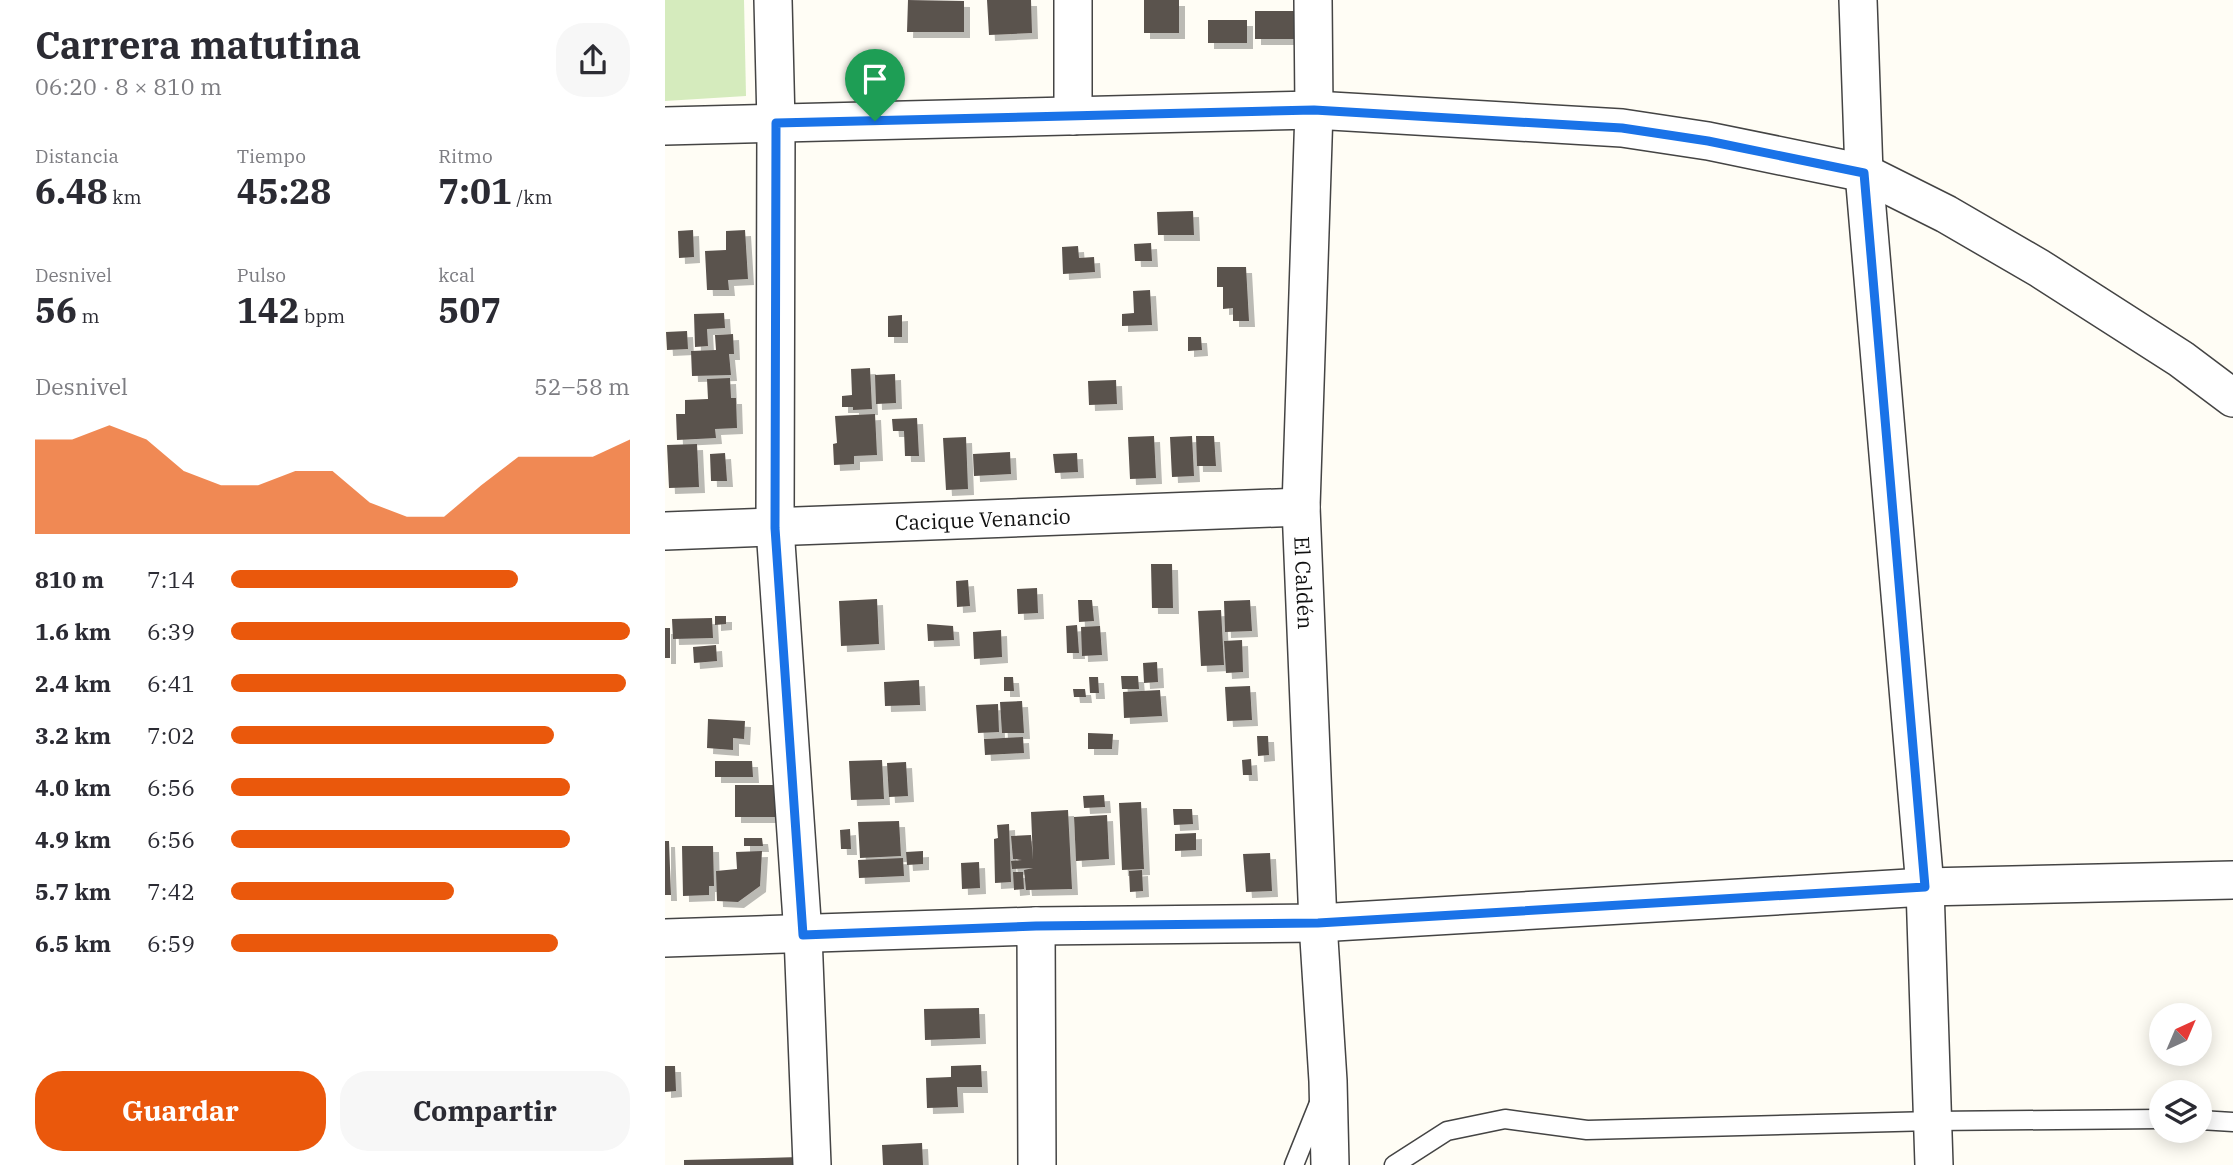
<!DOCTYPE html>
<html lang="es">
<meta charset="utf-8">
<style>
:root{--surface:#fff;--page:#f7f7f7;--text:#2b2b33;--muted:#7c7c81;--accent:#ea580c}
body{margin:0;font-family:"IBM Plex Serif",serif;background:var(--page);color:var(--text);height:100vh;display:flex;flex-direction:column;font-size:26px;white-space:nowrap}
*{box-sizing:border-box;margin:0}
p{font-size:23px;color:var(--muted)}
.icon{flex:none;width:38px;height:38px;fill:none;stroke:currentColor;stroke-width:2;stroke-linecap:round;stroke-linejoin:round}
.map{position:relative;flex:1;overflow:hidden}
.sheet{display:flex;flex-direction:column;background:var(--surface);width:665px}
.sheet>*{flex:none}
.needle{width:46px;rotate:44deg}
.controls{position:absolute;left:1484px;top:1003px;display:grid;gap:14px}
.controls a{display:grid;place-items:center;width:63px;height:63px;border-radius:50%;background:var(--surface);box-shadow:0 4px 18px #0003;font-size:35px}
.pin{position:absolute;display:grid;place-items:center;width:60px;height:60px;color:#fff;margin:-72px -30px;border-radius:50% 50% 50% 0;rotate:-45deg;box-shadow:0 0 7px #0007}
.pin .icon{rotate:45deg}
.round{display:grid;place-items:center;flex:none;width:74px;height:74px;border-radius:28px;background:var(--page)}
.head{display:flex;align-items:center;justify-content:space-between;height:119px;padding:0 35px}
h1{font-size:38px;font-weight:700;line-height:52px}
.figures{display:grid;grid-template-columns:repeat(3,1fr);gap:10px;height:119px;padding:7px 35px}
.figures div{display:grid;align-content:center}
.figures b{font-size:35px;font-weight:700}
.figures small{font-size:19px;font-weight:400}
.figures p{font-size:19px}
.chart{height:196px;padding:14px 35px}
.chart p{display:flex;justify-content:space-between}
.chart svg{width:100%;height:126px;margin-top:7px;fill:var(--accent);opacity:.7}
.primary-button{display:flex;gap:14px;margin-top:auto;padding:14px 35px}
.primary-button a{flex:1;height:80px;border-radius:28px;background:var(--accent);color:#fff;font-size:28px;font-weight:700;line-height:80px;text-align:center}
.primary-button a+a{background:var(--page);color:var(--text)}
ul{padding:0 35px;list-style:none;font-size:23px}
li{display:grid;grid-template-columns:112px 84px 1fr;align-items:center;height:52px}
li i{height:18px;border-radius:9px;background:var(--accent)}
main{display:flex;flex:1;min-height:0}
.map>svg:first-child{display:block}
</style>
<main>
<section class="sheet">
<div class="head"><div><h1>Carrera matutina</h1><p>06:20 · 8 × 810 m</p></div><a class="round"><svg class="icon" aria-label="share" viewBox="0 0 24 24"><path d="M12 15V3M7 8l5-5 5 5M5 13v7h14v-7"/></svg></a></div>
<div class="figures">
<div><p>Distancia</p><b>6.48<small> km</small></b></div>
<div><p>Tiempo</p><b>45:28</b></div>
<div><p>Ritmo</p><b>7:01<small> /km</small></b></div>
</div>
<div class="figures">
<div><p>Desnivel</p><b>56<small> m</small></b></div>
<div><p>Pulso</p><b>142<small> bpm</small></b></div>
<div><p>kcal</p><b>507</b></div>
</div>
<div class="chart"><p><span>Desnivel</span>52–58 m</p>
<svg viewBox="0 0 160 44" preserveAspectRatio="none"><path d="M0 44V11L10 11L20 6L30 11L40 22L50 27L60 27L70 22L80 22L90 33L100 38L110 38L120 27L130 17L140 17L150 17L160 11V44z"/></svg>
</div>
<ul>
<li><b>810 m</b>7:14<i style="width:72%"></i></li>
<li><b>1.6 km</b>6:39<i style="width:100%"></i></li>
<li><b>2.4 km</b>6:41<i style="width:99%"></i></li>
<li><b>3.2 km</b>7:02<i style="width:81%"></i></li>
<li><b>4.0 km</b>6:56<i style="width:85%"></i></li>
<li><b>4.9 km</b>6:56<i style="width:85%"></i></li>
<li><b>5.7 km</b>7:42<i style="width:56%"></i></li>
<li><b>6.5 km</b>6:59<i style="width:82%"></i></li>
</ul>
<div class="primary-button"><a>Guardar</a><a>Compartir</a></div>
</section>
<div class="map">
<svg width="1568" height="1165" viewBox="0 0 1568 1165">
<defs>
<filter id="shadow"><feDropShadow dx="6" dy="6" stdDeviation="0" flood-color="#0004"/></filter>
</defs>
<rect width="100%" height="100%" fill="#fffdf5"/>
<path fill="#d5ebbd" d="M0 0H79L81 96 0 101Z"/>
<path fill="#5a524d" filter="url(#shadow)" d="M243 0 299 1V32H242Z
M322 0H366L367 33 324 35Z
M479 0H514V33H479Z
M590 11H629V39H590Z
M543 20H582V43H543Z
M528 211 529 235H493L492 212Z
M28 230 29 257 14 258 13 231Z
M80 230 83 279 63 280 64 290H42L40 251 61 250V231Z
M486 243 487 261H470L469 244Z
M413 246 414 258 429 257 430 272 398 274 397 247Z
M552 267H581L584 321H568V308L558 309V287H552Z
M485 290 487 325 457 326V314L469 313 468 291Z
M59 313 60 328 42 329 43 346 30 347 29 314Z
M237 315V337H223V316Z
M22 331 23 349 2 350 1 332Z
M68 334 69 354H64L66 375 27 376 26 351 51 350 50 335Z
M523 337H536L537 350 523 351Z
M205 368 207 409 188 410V407H177V396L187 395 186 369Z
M230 374 231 403 211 404 210 375Z
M65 378 66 398H71L72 428 50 429 51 438 12 440 11 414H20V400L43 399 42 379Z
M451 380 452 404 424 405 423 381Z
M210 414 212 455 189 456V464L169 465 168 444 172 443 170 416Z
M252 418 254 456H240L239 431H228L227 419Z
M489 436 491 478 465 479 463 437Z
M527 436 529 476 507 477 505 437Z
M531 436H549L551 466H532Z
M301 437 303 489 281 490 278 438Z
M32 444 34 487 4 488 2 445Z
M345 452 346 474 309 476 308 454Z
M60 453 62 481H46L45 454Z
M412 453 413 472 390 473 388 454Z
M486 564H507L508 608H487Z
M303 580 305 606 292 607 291 581Z
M372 588 373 613 353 614 352 589Z
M212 599 214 644 176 646 174 601Z
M413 600H427L429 621 414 622Z
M585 600 587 631 560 632 559 601Z
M556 610 559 665 536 666 533 611Z
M50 616H61V624L50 625Z
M47 618 48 638 8 639 7 619Z
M262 624 288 626 289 640 263 641Z
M412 625 414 653H402L401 626Z
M435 626 437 655 417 656 416 627Z
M0 628H5V658H0Z
M336 630 337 657 309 659 308 632Z
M577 640 578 672 561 673 559 641Z
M51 645 52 661 29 663 28 647Z
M492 662 493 682 479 683 478 663Z
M456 676H473L474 689H457Z
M339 677H348L349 691H339Z
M424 677H433L434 693H425Z
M254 680 255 705 220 706 219 682Z
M585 686 587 720 562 721 560 687Z
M408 689H420L421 697H409Z
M495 690 497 716 459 718 458 692Z
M357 701 359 733H337L335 702Z
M333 704 334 732 313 733 311 705Z
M43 719 80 721 79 739 68 738V750L42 748Z
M423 733 448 734 447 749H423Z
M592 736H603L604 755 593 756Z
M358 737 359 753 320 755 319 739Z
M586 759 587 775H578L577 760Z
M217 760 219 799 186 800 184 761Z
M50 761H87L88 777H50Z
M241 762 243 796 224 797 222 763Z
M70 785H113L114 817H70Z
M439 795 440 807 419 808 418 796Z
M476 802 479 869 457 870 454 803Z
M508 809H527L528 824 509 825Z
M403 810 407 889 361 890 359 870 368 868 347 869 346 861 357 860 348 859 346 836 366 835 368 860 366 812Z
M442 815 444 859 411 861 409 817Z
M234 821 236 856 195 858 193 822Z
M344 824 346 882 330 883 329 839 333 838 332 825Z
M185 829 186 849H176L175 830Z
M531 833V850L510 851V834Z
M79 838H97L98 846H79Z
M0 841H4L6 895H0Z
M17 846H48L49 886H44V895L18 896Z
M97 851 95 886 73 902 52 901 51 871 72 869 71 852Z
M258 851V864L242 865 241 852Z
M605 853 607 891 581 892 578 854Z
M238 858 239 876 194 878 193 860Z
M314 862 315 888 297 889 296 863Z
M477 870 478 891 465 892 464 871Z
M348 872H358L359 889 349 890Z
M314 1008 315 1038 260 1040 259 1009Z
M316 1065 317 1087H292L293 1107 262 1108 261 1078 286 1077V1066Z
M0 1066H10L11 1091 0 1092Z
M257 1143 258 1165H218L217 1145Z
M135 1157 136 1165H19V1160Z"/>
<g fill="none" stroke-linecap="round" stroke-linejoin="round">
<g stroke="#444" stroke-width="21">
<path id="service" d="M1535 1120 1568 1122
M629 1165 654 1103
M729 1165 782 1131 840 1119 922 1130 1268 1121 1496 1119"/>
</g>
<g stroke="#444" stroke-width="40">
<g id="minor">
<path d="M108 0 111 123 110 528 138 935 147 1165"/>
<path d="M408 0V116"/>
<path id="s1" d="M648 0 649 110 636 507 653 923 663 1081 665 1165"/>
<path d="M1193 0 1199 173 1260 887 1269 1165"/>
<path d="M0 126 649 110 957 128 1043 141 1199 173 1281 214 1374 268 1516 359 1568 398"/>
<path id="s2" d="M0 531 636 507"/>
<path d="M371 926 372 1165"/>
<path d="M0 938 371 926 653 923 1260 887 1568 880"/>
</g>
</g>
<use href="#service" stroke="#fff" stroke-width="18"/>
<use href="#minor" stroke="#fff" stroke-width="37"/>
</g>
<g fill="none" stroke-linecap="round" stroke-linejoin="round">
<g stroke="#fff" stroke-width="14">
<path id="route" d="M649 110 957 128 1043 141 1199 173 1260 887 653 923 371 926 138 935 110 528 111 123Z"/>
</g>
<use href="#route" stroke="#1a73e8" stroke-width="9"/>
</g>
<g text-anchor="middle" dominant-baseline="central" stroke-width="7" stroke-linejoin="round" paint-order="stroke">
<g font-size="21" fill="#111" stroke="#fff">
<text stroke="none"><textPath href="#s2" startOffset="318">Cacique Venancio</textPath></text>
<text stroke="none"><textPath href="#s1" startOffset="583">El Caldén</textPath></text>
</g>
</g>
</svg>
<div class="controls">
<a><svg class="needle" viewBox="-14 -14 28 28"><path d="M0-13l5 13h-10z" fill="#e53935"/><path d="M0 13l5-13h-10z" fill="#7c7c81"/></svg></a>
<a><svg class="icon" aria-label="layers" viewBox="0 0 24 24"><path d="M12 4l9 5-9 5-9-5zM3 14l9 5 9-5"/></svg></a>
</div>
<div class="pin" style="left:210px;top:121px;background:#1e9e55"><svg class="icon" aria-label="arrive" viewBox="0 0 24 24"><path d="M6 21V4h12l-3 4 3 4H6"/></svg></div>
</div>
</main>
